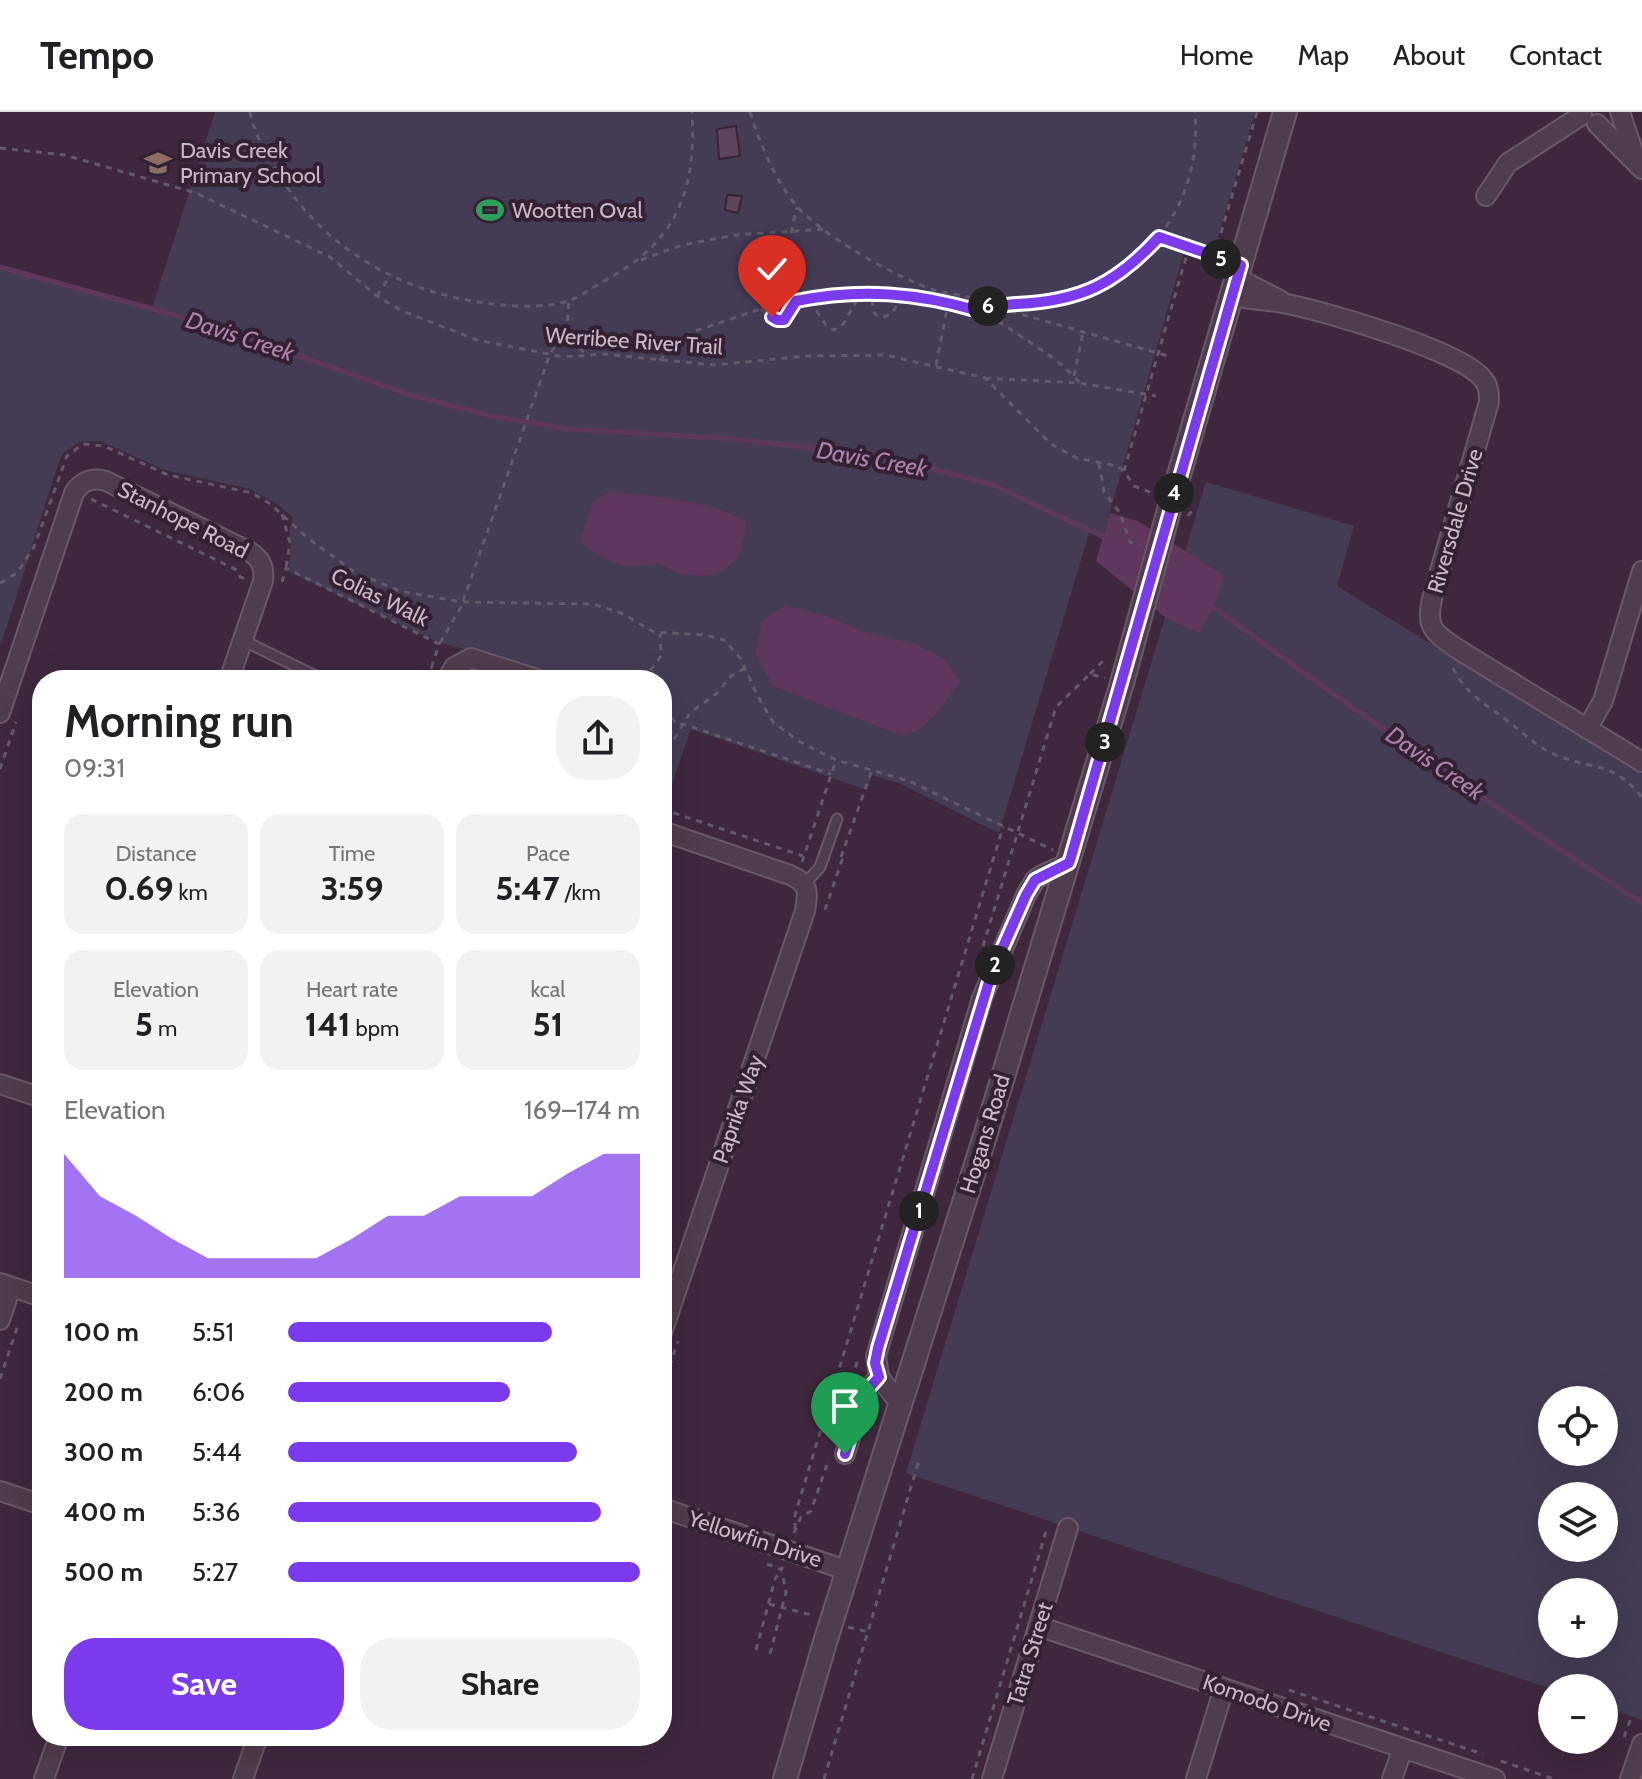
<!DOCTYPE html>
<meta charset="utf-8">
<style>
:root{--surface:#fff;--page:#f2f2f2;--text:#202124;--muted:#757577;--line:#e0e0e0;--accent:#7c3aed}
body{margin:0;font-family:Cabin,sans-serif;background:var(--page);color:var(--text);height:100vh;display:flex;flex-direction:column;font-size:30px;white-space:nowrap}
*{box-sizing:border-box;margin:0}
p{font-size:26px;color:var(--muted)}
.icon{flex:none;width:44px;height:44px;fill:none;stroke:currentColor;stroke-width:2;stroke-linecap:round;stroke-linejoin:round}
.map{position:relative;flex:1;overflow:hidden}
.panel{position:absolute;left:32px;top:558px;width:640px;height:1076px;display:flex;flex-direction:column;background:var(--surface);border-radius:32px;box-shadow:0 8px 32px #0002}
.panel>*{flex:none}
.buttons{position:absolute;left:1538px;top:1274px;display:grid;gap:16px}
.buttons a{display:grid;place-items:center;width:80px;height:80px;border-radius:50%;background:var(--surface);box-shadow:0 8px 32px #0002;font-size:40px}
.pin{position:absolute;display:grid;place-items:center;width:68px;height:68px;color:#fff;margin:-82px -34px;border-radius:50% 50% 50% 0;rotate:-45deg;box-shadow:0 0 8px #0007}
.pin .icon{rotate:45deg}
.km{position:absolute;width:40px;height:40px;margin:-20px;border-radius:50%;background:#222;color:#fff;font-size:22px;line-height:40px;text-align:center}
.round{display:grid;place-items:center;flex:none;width:84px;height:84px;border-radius:32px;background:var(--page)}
.headline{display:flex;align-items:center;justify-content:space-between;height:136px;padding:0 32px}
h1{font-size:44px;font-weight:700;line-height:60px}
.stats{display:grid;grid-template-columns:repeat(3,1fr);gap:12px;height:136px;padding:8px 32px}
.stats div{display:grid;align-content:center;border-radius:20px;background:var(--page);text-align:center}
.stats b{font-size:34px;font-weight:700}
.stats small{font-size:22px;font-weight:400}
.stats p{font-size:22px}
.chart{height:224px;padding:16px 32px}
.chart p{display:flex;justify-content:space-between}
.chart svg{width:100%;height:144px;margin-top:8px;fill:var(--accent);opacity:.7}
.primary-button{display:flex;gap:16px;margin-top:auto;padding:16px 32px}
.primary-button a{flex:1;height:92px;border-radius:32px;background:var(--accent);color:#fff;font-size:32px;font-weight:700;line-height:92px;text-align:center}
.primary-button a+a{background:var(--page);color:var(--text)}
ul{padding:0 32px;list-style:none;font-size:26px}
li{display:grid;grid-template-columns:128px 96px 1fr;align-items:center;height:60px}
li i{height:20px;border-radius:10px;background:var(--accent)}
header{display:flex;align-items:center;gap:48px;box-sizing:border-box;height:112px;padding:0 40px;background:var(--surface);border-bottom:2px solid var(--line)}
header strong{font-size:38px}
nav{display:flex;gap:44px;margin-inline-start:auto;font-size:28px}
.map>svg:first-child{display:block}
</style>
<header>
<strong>Tempo</strong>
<nav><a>Home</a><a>Map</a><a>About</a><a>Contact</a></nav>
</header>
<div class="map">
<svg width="1642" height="1667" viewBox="0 0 1642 1667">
<rect width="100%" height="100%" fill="#3f283e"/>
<path fill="#443c54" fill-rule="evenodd" d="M215 0H1255L1213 142 1186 133 1103 424 1090 418 999 721 899 671 872 663 867 678 691 617 664 695H662V568H577L438 530 287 459C296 435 285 424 293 405L277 392 250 377 165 358 100 329 78 330 63 342 59 350C38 411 21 473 0 535V155L152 196Z
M1206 370 1354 414 1337 474 1642 662V1608L1604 1595V1576L1552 1577 906 1361ZM1552 1288H1604V1340H1552ZM1552 1384H1604V1436H1552ZM1552 1480H1604V1532H1552Z"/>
<path fill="#5f375d" d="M609 380C647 382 714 389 746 410 743 455 720 472 676 460 669 458 666 454 659 452 648 451 638 455 629 454 609 452 594 441 580 429L593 390Z
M1110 401 1138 409 1225 464 1213 495 1199 521 1166 506 1096 449Z
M785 493 836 507 863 520 915 532 943 546 960 569C943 591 931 617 903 624L773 574 756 542 762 509Z"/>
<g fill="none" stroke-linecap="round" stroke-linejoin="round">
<path stroke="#5f375d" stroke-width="5" d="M0 155 218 215 410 283 492 304 567 317 734 327 884 344 993 373 1106 426
M1208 491C1350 596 1494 695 1642 791"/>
</g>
<path fill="#5f445e" stroke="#362335" stroke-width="2" d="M736 14 740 44 719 47 717 17Z
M727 83 742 84 738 101 725 98Z"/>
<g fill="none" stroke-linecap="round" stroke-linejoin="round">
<g stroke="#6a5768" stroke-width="13">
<path id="service" d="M242 528 324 568
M804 773 820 755 837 707"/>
</g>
<g stroke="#6a5768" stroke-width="22">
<path id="minor" d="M1620 0 1634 42
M1597 12 1642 57
M1486 84 1508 51 1582 3
M1237 166 1280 188
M1232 184C1250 188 1269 188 1287 192 1324 199 1462 239 1483 267 1489 274 1489 282 1489 290L1433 483C1425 515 1432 520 1459 538L1642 650
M447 568 454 555 471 546 540 568
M0 601 74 381C81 369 93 365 106 369L250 440C261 447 265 456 263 469L229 568
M1587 617 1603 589 1642 459
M662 719 790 763C810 772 808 780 805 799L662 1221
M0 972 42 986
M0 1171 42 1185
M0 1208 11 1175
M901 1293 879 1265 876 1244 982 886 1026 783 1035 768 1042 763 1069 751
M845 1342 863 1283 879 1265
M0 1379 42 1393
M662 1396 849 1459
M1038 1514 1495 1667
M44 1667 59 1624
M243 1667 258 1624
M992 1667 1068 1416
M1196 1667 1224 1576
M1392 1667 1403 1636
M1630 1667 1642 1632"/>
</g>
<g stroke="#6a5768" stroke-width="26">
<path id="tertiary" d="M1172 387 1285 0
M785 1667 826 1527 986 1021 1122 571"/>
</g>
<path stroke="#64586c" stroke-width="3" stroke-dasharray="6 6" stroke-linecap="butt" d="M250 0C255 24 268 45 281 66 330 144 414 186 504 193 524 195 552 195 571 188 585 182 599 171 613 164 680 125 696 74 692 0
M750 0C761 34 773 64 795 92 820 123 896 165 934 178 947 182 963 182 975 188 981 190 983 193 991 194 1001 196 1011 192 1021 192 1125 189 1204 106 1195 0
M0 36 65 43 196 81 330 145 377 184 400 198 477 228 564 245 603 242 714 253 806 244 885 243 985 266 1051 332 1077 346 1117 354 1124 359 1134 374 1155 382
M791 121 797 95
M1159 125 1223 147
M1214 144 1257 0
M641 148 682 133 736 123 825 117
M377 184 390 164
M999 196 1168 244
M760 197 777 208H784L804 180 826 213 834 218 842 214 864 176 869 177 875 202 882 206 892 201 904 182
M567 216 572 228 585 242
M660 249C677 220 701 218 731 207 799 181 914 166 981 200 998 208 1013 219 1028 229 1046 241 1066 254 1080 271
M936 253 950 182
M1074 264 1083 220
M985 266 1080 271 1156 284
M1099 351 1104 380 1120 401 1130 430 1140 433
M1124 359 1189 135
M91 387 237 458 240 465 246 467
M282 402 290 431 286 456
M282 470 286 456 439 532 432 554 436 556
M0 471 17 461 34 435 67 344 83 332 104 334 168 363 252 381 269 391 309 427 353 459 399 479 462 490 593 492 621 501 654 520 705 523 724 528 741 547 757 583 773 610 800 630 836 648 909 669 1053 738
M440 531 461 495 550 242 567 216 569 189
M1453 556C1465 581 1484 591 1505 607 1526 622 1536 636 1561 645 1601 659 1612 650 1642 685
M427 568 432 554
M643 568 661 544 660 522
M662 598 679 613 683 612 831 662
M0 657 16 610
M662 673 667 639 690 601 717 581 731 564 745 556
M662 697 803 744
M841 745 872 658
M802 750 836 648
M825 798 843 745
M983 834 1056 595 1090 562 1105 566
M0 1267 18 1213
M852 1267 858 1247
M662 1277 678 1229
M795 1417V1403L1003 715
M794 1421 801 1405 811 1399 829 1347
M767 1452 782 1458
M769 1492 812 1503
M848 1515 868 1520
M756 1538 775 1467 783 1455
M770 1542 786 1480 782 1460
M1289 1578 1483 1642
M1624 1625 1631 1606
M1501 1649 1554 1667
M824 1667 919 1348
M972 1667 1047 1416"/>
<use href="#service" stroke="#4f3c4e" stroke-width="9"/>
<use href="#minor" stroke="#4f3c4e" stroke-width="18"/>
<use href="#tertiary" stroke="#4f3c4e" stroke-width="22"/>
<g stroke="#6a5768" stroke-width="26" stroke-linecap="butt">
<path id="tertiary-bridge" d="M1122 571 1172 387"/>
</g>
<path stroke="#64586c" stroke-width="3" stroke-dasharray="6 6" stroke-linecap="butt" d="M1188 404 1195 394
M1090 562 1107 545"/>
<use href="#tertiary-bridge" stroke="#4f3c4e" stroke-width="22"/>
</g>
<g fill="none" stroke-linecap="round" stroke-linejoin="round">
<g stroke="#fff" stroke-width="16">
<path id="route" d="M772 205 777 208H784L796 189C861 176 917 181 979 199L980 193C994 195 1004 193 1017 192 1081 189 1116 172 1159 125L1241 153 1071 745 1069 751 1035 768 1026 783 992 860 878 1236 875 1251 879 1265 863 1283 845 1342"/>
</g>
<use href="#route" stroke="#7c3aed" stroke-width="10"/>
</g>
<defs>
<g id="school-bare" transform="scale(2.16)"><path d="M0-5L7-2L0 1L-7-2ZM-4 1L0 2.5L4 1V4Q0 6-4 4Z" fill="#8d6e63" stroke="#342033" stroke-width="2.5" paint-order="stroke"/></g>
<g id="stadium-bare" transform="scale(2.16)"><path d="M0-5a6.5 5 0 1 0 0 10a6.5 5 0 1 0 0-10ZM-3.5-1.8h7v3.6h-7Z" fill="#2e9e5b" stroke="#342033" stroke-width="2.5" paint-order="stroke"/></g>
</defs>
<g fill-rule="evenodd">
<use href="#school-bare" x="158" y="51"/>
<use href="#stadium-bare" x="490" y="98"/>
</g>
<g text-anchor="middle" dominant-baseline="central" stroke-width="8" stroke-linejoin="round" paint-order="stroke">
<g font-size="22" fill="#cab8c8" stroke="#342033" text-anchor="start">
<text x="180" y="38">Davis Creek<tspan x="180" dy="25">Primary School</tspan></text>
<text x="512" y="98">Wootten Oval</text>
</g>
<g font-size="22" fill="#cab8c8" stroke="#342033">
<text transform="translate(634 229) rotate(4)">Werribee River Trail</text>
<text transform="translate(183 408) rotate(27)">Stanhope Road</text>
<text transform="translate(1455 409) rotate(-74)">Riversdale Drive</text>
<text transform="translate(380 485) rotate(26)">Colias Walk</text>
<text transform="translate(738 997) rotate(-71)">Paprika Way</text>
<text transform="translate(985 1022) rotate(-73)">Hogans Road</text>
<text transform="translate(755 1427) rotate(18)">Yellowfin Drive</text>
<text transform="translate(1030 1542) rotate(-73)">Tatra Street</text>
<text transform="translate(1267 1591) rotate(19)">Komodo Drive</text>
</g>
<g font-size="24" font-style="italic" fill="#af82ad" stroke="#342033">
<text transform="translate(240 224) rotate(18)">Davis Creek</text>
<text transform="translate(872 347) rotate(10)">Davis Creek</text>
<text transform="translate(1435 651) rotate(34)">Davis Creek</text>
</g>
</g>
</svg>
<div class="buttons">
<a><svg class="icon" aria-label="locate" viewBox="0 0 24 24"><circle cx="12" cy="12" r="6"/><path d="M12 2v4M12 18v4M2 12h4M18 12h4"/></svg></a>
<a><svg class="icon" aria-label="layers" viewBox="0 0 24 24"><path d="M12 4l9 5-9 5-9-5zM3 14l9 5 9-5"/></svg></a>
<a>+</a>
<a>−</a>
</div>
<div class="pin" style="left:845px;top:1342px;background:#1e9e55"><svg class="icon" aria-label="arrive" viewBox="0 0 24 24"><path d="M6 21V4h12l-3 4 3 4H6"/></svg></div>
<div class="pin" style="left:772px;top:205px;background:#d93025"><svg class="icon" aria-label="check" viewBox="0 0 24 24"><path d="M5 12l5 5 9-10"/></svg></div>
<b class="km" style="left:919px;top:1099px">1</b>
<b class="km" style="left:995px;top:853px">2</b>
<b class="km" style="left:1105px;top:630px">3</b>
<b class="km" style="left:1174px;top:381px">4</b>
<b class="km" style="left:1221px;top:147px">5</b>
<b class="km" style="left:988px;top:194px">6</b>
<section class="panel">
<div class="headline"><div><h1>Morning run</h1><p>09:31</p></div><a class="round"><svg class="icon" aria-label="share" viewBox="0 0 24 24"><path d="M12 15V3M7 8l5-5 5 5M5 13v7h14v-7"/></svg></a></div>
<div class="stats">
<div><p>Distance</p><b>0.69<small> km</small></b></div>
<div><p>Time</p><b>3:59</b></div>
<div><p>Pace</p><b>5:47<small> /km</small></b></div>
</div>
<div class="stats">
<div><p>Elevation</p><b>5<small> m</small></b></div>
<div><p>Heart rate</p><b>141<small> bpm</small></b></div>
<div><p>kcal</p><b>51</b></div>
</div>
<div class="chart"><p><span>Elevation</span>169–174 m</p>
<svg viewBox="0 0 160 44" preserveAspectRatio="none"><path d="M0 44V6L10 19L20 25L30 32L40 38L50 38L60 38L70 38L80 32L90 25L100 25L110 19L120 19L130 19L140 12L150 6L160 6V44z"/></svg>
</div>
<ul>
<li><b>100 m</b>5:51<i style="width:75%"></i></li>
<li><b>200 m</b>6:06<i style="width:63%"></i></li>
<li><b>300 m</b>5:44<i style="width:82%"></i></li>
<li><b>400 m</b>5:36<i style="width:89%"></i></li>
<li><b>500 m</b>5:27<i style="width:100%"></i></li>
</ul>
<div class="primary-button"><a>Save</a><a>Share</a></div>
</section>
</div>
